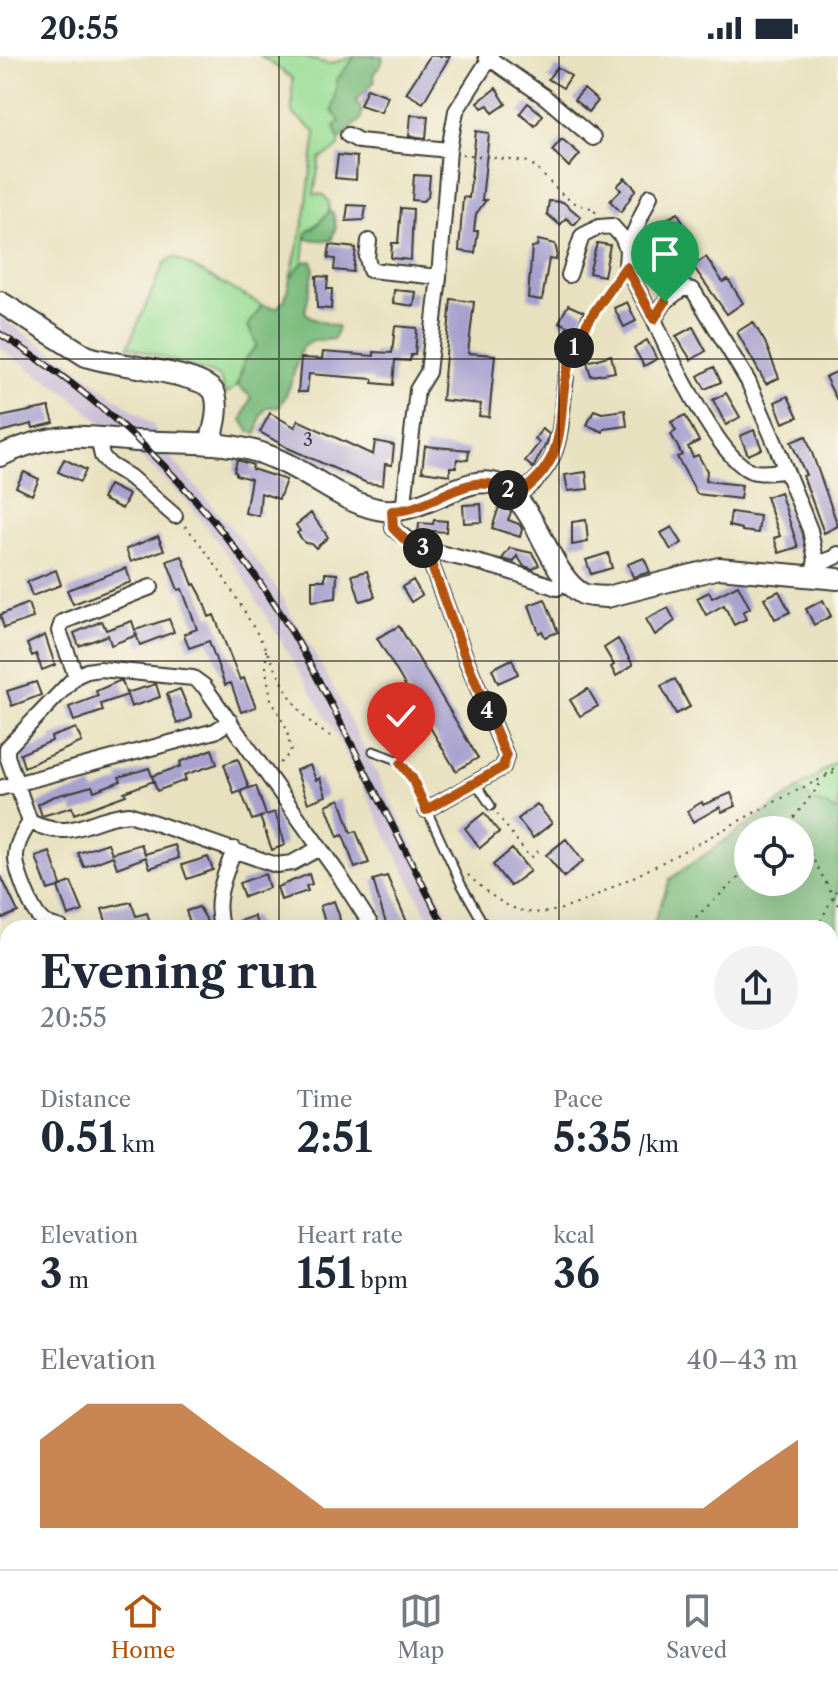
<!DOCTYPE html>
<meta charset="utf-8">
<style>
:root{--surface:#fff;--page:#f2f2f3;--text:#1f2937;--muted:#747a83;--line:#e0e1e3;--accent:#b45309}
body{margin:0;font-family:"Libre Caslon Text",serif;background:var(--page);color:var(--text);height:100vh;display:flex;flex-direction:column;font-size:30px;white-space:nowrap}
*{box-sizing:border-box;margin:0}
p{font-size:26px;color:var(--muted)}
.icon{flex:none;width:44px;height:44px;fill:none;stroke:currentColor;stroke-width:2;stroke-linecap:round;stroke-linejoin:round}
.map{position:relative;flex:1;overflow:hidden}
.details{position:absolute;left:0px;top:864px;width:838px;height:650px;display:flex;flex-direction:column;background:var(--surface);border-radius:24px 24px 0 0;box-shadow:0 8px 32px #0002}
.details>*{flex:none}
.tools{position:absolute;left:734px;top:760px;display:grid;gap:16px}
.tools a{display:grid;place-items:center;width:80px;height:80px;border-radius:50%;background:var(--surface);box-shadow:0 8px 32px #0002;font-size:40px}
.pin{position:absolute;display:grid;place-items:center;width:68px;height:68px;color:#fff;margin:-82px -34px;border-radius:50% 50% 50% 0;rotate:-45deg;box-shadow:0 0 8px #0007}
.pin .icon{rotate:45deg}
.km{position:absolute;width:40px;height:40px;margin:-20px;border-radius:50%;background:#222;color:#fff;font-size:22px;line-height:40px;text-align:center}
.round{display:grid;place-items:center;flex:none;width:84px;height:84px;border-radius:42px;background:var(--page)}
.summary{display:flex;align-items:center;justify-content:space-between;height:136px;padding:0 40px}
h1{font-size:44px;font-weight:700;line-height:60px}
.metrics{display:grid;grid-template-columns:repeat(3,1fr);gap:12px;height:136px;padding:8px 40px}
.metrics div{display:grid;align-content:center}
.metrics b{font-size:40px;font-weight:700}
.metrics small{font-size:22px;font-weight:400}
.metrics p{font-size:22px}
.chart{height:224px;padding:16px 40px}
.chart p{display:flex;justify-content:space-between}
.chart svg{width:100%;height:144px;margin-top:8px;fill:var(--accent);opacity:.7}
.status{display:flex;justify-content:space-between;align-items:center;height:56px;padding:0 40px;background:var(--surface);direction:ltr}
.status svg{height:22px;fill:currentColor}
.dock{display:flex;justify-content:space-around;align-items:center;height:112px;border-top:2px solid var(--line);background:var(--surface);font-size:22px;color:var(--muted)}
.dock a{display:grid;justify-items:center;gap:4px}
.dock .current{color:var(--accent)}
.map>svg:first-child{display:block}
</style>
<div class="status"><b>20:55</b><svg viewBox="0 0 49 12"><path d="M0 12V9h3v3zM5 12V6h3v6zM10 12V3h3v9zM15 12V0h3v12zM26 1h20v11H26zM47 4h2v5h-2z"/></svg></div>
<div class="map">
<svg width="838" height="1513" viewBox="0 0 838 1513">
<rect width="100%" height="100%" fill="#fbf7ec"/>
<filter id="ink" filterUnits="userSpaceOnUse"><feTurbulence type="fractalNoise" baseFrequency=".0125" numOctaves="2"/><feDisplacementMap in="SourceGraphic" scale="16" xChannelSelector="R" yChannelSelector="G"/><feConvolveMatrix kernelMatrix="1 2 1 2 8 2 1 2 1" color-interpolation-filters="sRGB"/></filter>
<filter id="wash" filterUnits="userSpaceOnUse"><feTurbulence type="fractalNoise" baseFrequency=".006" numOctaves="4" result="noise"/><feDisplacementMap in="SourceGraphic" scale="32" xChannelSelector="R" yChannelSelector="G"/><feGaussianBlur stdDeviation="1.8" result="paint"/><feColorMatrix in="noise" values="0 0 0 0 0 0 0 0 0 0 0 0 0 0 0 0 0 1.4 0 .05"/><feComposite in="paint" operator="in"/></filter>
<g filter="url(#wash)">
<rect width="100%" height="100%" fill="#e8e1bf"/>
<path fill="#ebd1eb" d="M0 927 8 933V1143L0 1142Z"/>
<path fill="#cbbfd5" d="M0 261 74 310 154 370 166 396 243 486 275 530 331 627 455 872H434L331 669 238 513 188 446 137 398 69 339 0 292Z"/>
<path fill="#9add95" stroke="#5b7c58" stroke-width="2" d="M261 0H306L308 3 329 8 355 0 337 24 340 65 336 77 340 83 338 92 320 103 314 138 324 139 329 146V156L306 178 303 206 290 223 305 160 316 77 292 57V22Z
M174 201 262 249 248 270 257 289 244 305 237 330 226 338 219 320 128 290 164 208Z
M838 704V755L814 745 797 734Z"/>
<path fill="#7bbc7e" stroke="#4c6c4d" stroke-width="2" fill-rule="evenodd" d="M355 0H383L382 7 373 19 375 25 356 44 362 56 360 64 340 83 336 77 335 70 340 65 332 55 337 24Z
M329 156 333 157 336 171 331 185 307 183 306 179 309 174 313 173Z
M312 205 314 213 305 256 313 263 338 271 334 283 313 285 302 291C294 312 292 333 279 351H267L261 360 257 378 249 375 242 364 251 341 238 330 244 305 257 289 248 270 262 249 277 252 285 243 290 223 303 206Z
M797 734 814 745 838 755V1481L830 1472V872H652L670 823ZM748 774H800V826H748Z"/>
<g id="blocks">
<path fill="#a8a1cf" d="M430 0H450L423 47 406 37Z
M557 11 571 20 563 32 548 23Z
M367 32 388 40 381 56 360 49Z
M496 32 506 48 493 57 488 49 482 52 478 46Z
M584 33 598 45 589 56 574 44Z
M528 47 543 59 535 70 520 57Z
M411 59 428 60 426 82 409 80Z
M476 75 489 77 482 144H486L476 158 474 175H478L475 197 459 195 463 141 469 142Z
M562 83 580 98 569 111 552 94Z
M338 99 357 101 356 124 335 122Z
M414 119 430 120 428 141 423 145 412 144Z
M625 122 636 133 621 156 610 145 621 134 617 130Z
M549 145 563 146 581 161 574 169 566 162 560 169 547 158Z
M348 149 366 150 364 164 346 165Z
M401 152 413 153 411 204 391 202 392 187H398Z
M678 157 689 178 673 187 662 166Z
M538 184 555 188 557 196 556 204 549 203 542 244 528 242 532 191 537 190Z
M597 187 610 189 604 220 589 217Z
M330 189 356 192 353 216 334 214 335 203 328 202Z
M706 201 723 226 728 223 743 247 727 258 693 210Z
M655 202 664 219 650 226 641 209Z
M316 220 328 221 327 233H332L331 253 317 252Z
M394 234 416 236 414 250 393 247Z
M451 243 474 246 468 297 495 299 489 361 479 360 481 348 442 344Z
M627 246 636 265 624 271 614 252Z
M568 249 584 256 576 274 559 266Z
M753 266 765 286 779 322 766 328 737 276Z
M395 270 417 272 415 299H411L410 305 395 304 393 329 373 327V323L309 318 307 336H298L301 302 322 303 323 296 374 300V296L392 297Z
M693 271 706 295 691 304 676 280Z
M647 284 657 303 644 310 634 292Z
M611 299 615 316 591 320 587 306Z
M714 311 721 326 705 333 698 320Z
M838 315V346L825 321Z
M726 337 740 361 726 369 713 344Z
M788 340 798 361 783 367 775 346Z
M49 351 54 367 33 372 32 368 0 376V361Z
M594 354 602 357 625 354 627 370 604 373 603 376 587 369Z
M270 357 295 371 298 364 373 399 375 385 394 389 392 409 385 408 383 429 367 427 288 392 260 376Z
M685 359 699 385 688 391 693 401 698 399 707 415 706 425 742 429 740 443 697 438 677 401 682 399 671 378 676 375 671 366Z
M542 373 549 378 547 386 533 412 525 405 539 387 535 383Z
M754 374 762 393 748 399 740 380Z
M806 380 838 470 824 477 803 420 806 419 791 386Z
M425 390 469 394 468 404 457 403 456 411H450V419L422 415Z
M64 403 86 414 80 426 58 416Z
M237 404 253 409 252 413 286 424 279 443 261 437 259 460 245 457 251 423 236 419V416L234 415Z
M24 416 39 423 32 439 16 431Z
M586 416 588 433 568 435 565 419Z
M109 429 129 439 122 453 102 443Z
M780 436 798 491 779 497 774 482 780 480 766 441Z
M481 448 482 466 464 467 463 449Z
M499 451 509 454 511 456 508 464 519 468 522 473 520 481 492 472Z
M731 456 760 460 758 477 742 475V473L729 470Z
M311 457 328 481 316 492 312 488 305 487 297 477 300 475 296 469Z
M434 464 447 465 446 476 433 475V481L418 478 419 467 433 468Z
M586 464 588 486 572 489V466Z
M672 471 682 487 671 494 661 477Z
M158 480 164 494 131 506 126 493Z
M510 492 532 497 539 509 533 513 524 510 517 500 514 506 502 503Z
M608 497 612 512 591 518 586 504Z
M182 500 193 529 195 528 201 539 209 561 214 559 240 624 244 622 256 651 241 656 231 627 225 629 209 585 189 592 184 578 197 573 182 533 178 534 167 505Z
M644 502 650 516 633 521 628 508Z
M126 512 131 526 73 548 67 534Z
M56 514 61 529 32 540 27 526Z
M367 515 375 541 360 545 352 519Z
M325 517 337 518 336 542 312 545V524H325Z
M413 524 422 539 411 546 402 531Z
M738 529 750 552 743 556 746 563 734 569 724 549 706 559 697 542 709 536 712 542Z
M779 535 790 556 775 563 764 542Z
M545 543 558 576 545 581 542 575 539 577 529 549Z
M823 544 831 560 814 569 806 553Z
M28 547 33 562 4 572 0 559Z
M668 552 675 565 655 579 646 563Z
M169 563 174 576 140 589 135 576 137 579 111 589 108 579 79 590 74 577 102 565 106 574 132 565 135 574Z
M399 570 478 702 456 715 377 582Z
M45 579 55 609 42 614 36 598 32 600 27 588Z
M618 583 633 609 616 620 611 611 614 609 604 592Z
M512 603 518 618 498 627 492 613Z
M675 623 690 651 676 658 661 630Z
M119 625H122L126 637 156 628 160 641 131 651 127 639 101 648 103 655 74 665 69 651 98 640 96 635Z
M36 626 41 639 12 650 7 635Z
M180 633 192 662 177 668 167 638Z
M588 633 598 650 580 660 570 644Z
M76 672 82 686 24 711 20 698 52 685 51 681Z
M212 693 217 708 184 719 186 724 157 735 152 720 181 710 180 706Z
M238 703 249 732 256 730 266 759 275 756 285 789 272 794 260 761 264 760 252 764 241 735 248 732 234 738 224 708Z
M310 709 316 724 320 722 326 740 308 747 296 714Z
M149 712 154 725 124 736 126 739 74 758 72 751 42 760 38 748 52 741 92 730 94 735 121 725 119 721Z
M731 737 736 750 722 756 720 751 693 766 687 755 702 746 703 749Z
M340 743 351 777 356 775 369 807 355 812 343 779 338 781 326 749Z
M537 748 552 767 533 782 518 763Z
M484 757 499 776 480 792 465 772Z
M566 783 583 805 564 821 546 799Z
M108 787 112 797 141 788 145 798 175 789 179 802 150 812 146 801 117 812 113 800 84 811 78 797Z
M512 793 530 815 510 830 493 809Z
M50 796 61 829 58 831 71 826 83 855 68 860 58 831 48 834 36 801Z
M208 801 213 814 187 823 182 809Z
M0 818 18 856 0 863Z
M265 818 269 832 244 841 239 827Z
M309 818 312 828 306 830 308 835 281 844 277 831Z
M387 820 407 866 403 867 405 872H388L384 861 373 824Z
M334 845 339 859 341 872H327L320 850Z
M131 846 136 860 147 857 152 872H108L102 853Z
M199 851 205 861 209 872H192L186 855Z
M254 860 259 872H232L231 868Z"/>
</g>
</g>
<g filter="url(#ink)">
<use href="#blocks" fill-opacity="0" stroke="#3b3a34" stroke-width="2"/>
<g fill="none" stroke-linecap="round" stroke-linejoin="round">
<g stroke="#3b3a34" stroke-width="11">
<path id="lane" d="M373 695 395 703 412 722 461 828 486 872
M475 726 491 750
M0 1069 8 1066"/>
</g>
<g stroke="#3b3a34" stroke-width="18">
<path id="street" d="M486 0 545 41 593 82
M348 79 359 85 449 94
M650 140 627 193 626 211 654 263 665 246 683 232 693 234 748 325 775 387 810 474 816 504 812 520
M369 185 367 202 370 214 439 221
M569 219 582 180 599 171 612 170 622 181 627 193
M654 263C668 297 717 399 749 414 758 419 775 415 785 415
M98 382 102 400 110 409 130 421 175 460
M516 440C566 407 558 375 566 321
M392 455 393 472C420 498 456 499 491 510 514 516 535 524 557 532
M403 455 417 334 428 316 439 221 449 94 456 55 491 0
M816 504 826 505 836 501 838 498
M76 620 59 575 62 566 151 531
M0 732 215 675 230 665
M426 754 503 711 506 700 466 603 426 494
M30 766C75 787 87 761 129 758L276 809 292 807 320 792
M61 872C55 870 48 869 43 865 32 857 16 815 16 801 16 788 23 777 30 766L7 700V692L76 620 87 615 100 613 193 622 204 630 337 816 373 872
M222 872C212 845 225 820 234 793
M0 1358 8 1254
M0 1386 8 1388
M0 1454H5L8 1457
M0 1488 8 1484
M450 1506 461 1513
M642 1506 652 1513
M766 1506 780 1513
M218 1513 220 1506
M317 1513 318 1506
M343 1513 344 1506"/>
</g>
<g stroke="#3b3a34" stroke-width="24">
<path id="secondary" d="M0 246 86 300C111 310 207 316 215 338 220 353 214 373 210 387
M0 400C17 392 34 386 52 383 80 378 109 383 137 385 183 388 231 383 274 402 309 416 340 445 377 453 422 463 465 414 499 429 537 446 550 522 583 538 590 541 599 540 607 541L719 512 838 523"/>
</g>
<path stroke="#3b3a34" stroke-width="2" stroke-dasharray="2 6" stroke-linecap="butt" d="M462 98 529 106C551 123 563 150 594 152L596 159
M570 308 573 294 617 224
M185 470C215 503 238 545 261 584 281 620 294 665 335 682
M266 594V614L271 643 287 674 291 696 278 709
M826 719 838 711
M497 758 530 802 542 792
M784 774 819 730V726
M791 774H792
M800 777 807 785 812 801 838 849
M468 819C485 835 505 853 529 856 564 860 597 838 627 824 698 790 766 747 838 715
M684 872 748 813
M817 872 838 831
M0 1146 8 1148
M830 1287 838 1305
M830 1357 838 1365"/>
<use href="#lane" stroke="#fff" stroke-width="7"/>
<use href="#street" stroke="#fff" stroke-width="14"/>
<use href="#secondary" stroke="#fff" stroke-width="20"/>
<g stroke="#1c1c1c" stroke-width="7">
<path id="rail" d="M0 278C105 343 196 432 265 534 300 584 326 639 354 693 384 753 414 812 445 872
M830 1496 838 1504"/>
</g>
<use href="#rail" stroke="#fbf7ec" stroke-width="4" stroke-dasharray="12" stroke-linecap="butt"/>
</g>
</g>
<g fill="none" stroke-linecap="round" stroke-linejoin="round" filter="url(#ink)">
<g stroke="#fff" stroke-width="16">
<path id="route" d="M401 708 412 722 426 754 503 711 506 700 466 603 426 494 405 484 393 472 392 455C439 454 471 405 516 440 579 397 550 356 573 295 584 267 609 235 626 211L654 263 665 246"/>
</g>
<use href="#route" stroke="#b45309" stroke-width="10"/>
</g>
<path fill="none" stroke="#1c1c1c" stroke-width="2" stroke-opacity="0.55" d="M279 0V872M559 0V872M0 303H838M0 605H838M0 908H8M830 908H838M0 1210H8M830 1210H838M279 1506V1513M559 1506V1513"/>
<g text-anchor="middle" dominant-baseline="central" stroke-width="7" stroke-linejoin="round" paint-order="stroke">
<g font-size="18" fill="#3f3d49">
<text x="308" y="384">3</text>
</g>
</g>
</svg>
<div class="tools">
<a><svg class="icon" aria-label="locate" viewBox="0 0 24 24"><circle cx="12" cy="12" r="6"/><path d="M12 2v4M12 18v4M2 12h4M18 12h4"/></svg></a>
</div>
<div class="pin" style="left:665px;top:246px;background:#1e9e55"><svg class="icon" aria-label="arrive" viewBox="0 0 24 24"><path d="M6 21V4h12l-3 4 3 4H6"/></svg></div>
<div class="pin" style="left:401px;top:708px;background:#d93025"><svg class="icon" aria-label="check" viewBox="0 0 24 24"><path d="M5 12l5 5 9-10"/></svg></div>
<b class="km" style="left:574px;top:292px">1</b>
<b class="km" style="left:508px;top:434px">2</b>
<b class="km" style="left:423px;top:492px">3</b>
<b class="km" style="left:487px;top:655px">4</b>
<section class="details">
<div class="summary"><div><h1>Evening run</h1><p>20:55</p></div><a class="round"><svg class="icon" aria-label="share" viewBox="0 0 24 24"><path d="M12 15V3M7 8l5-5 5 5M5 13v7h14v-7"/></svg></a></div>
<div class="metrics">
<div><p>Distance</p><b>0.51<small> km</small></b></div>
<div><p>Time</p><b>2:51</b></div>
<div><p>Pace</p><b>5:35<small> /km</small></b></div>
</div>
<div class="metrics">
<div><p>Elevation</p><b>3<small> m</small></b></div>
<div><p>Heart rate</p><b>151<small> bpm</small></b></div>
<div><p>kcal</p><b>36</b></div>
</div>
<div class="chart"><p><span>Elevation</span>40–43 m</p>
<svg viewBox="0 0 160 44" preserveAspectRatio="none"><path d="M0 44V17L10 6L20 6L30 6L40 17L50 27L60 38L70 38L80 38L90 38L100 38L110 38L120 38L130 38L140 38L150 27L160 17V44z"/></svg>
</div>
</section>
</div>
<nav class="dock">
<a class="current"><svg class="icon" aria-label="home" viewBox="0 0 24 24"><path d="M3 11l9-7 9 7M6 9v11h12V9"/></svg>Home</a>
<a><svg class="icon" aria-label="map" viewBox="0 0 24 24"><path d="M3 6l6-2 6 2 6-2v14l-6 2-6-2-6 2zM9 4v14M15 6v14"/></svg>Map</a>
<a><svg class="icon" aria-label="saved" viewBox="0 0 24 24"><path d="M7 4h10v16l-5-4-5 4z"/></svg>Saved</a>
</nav>
